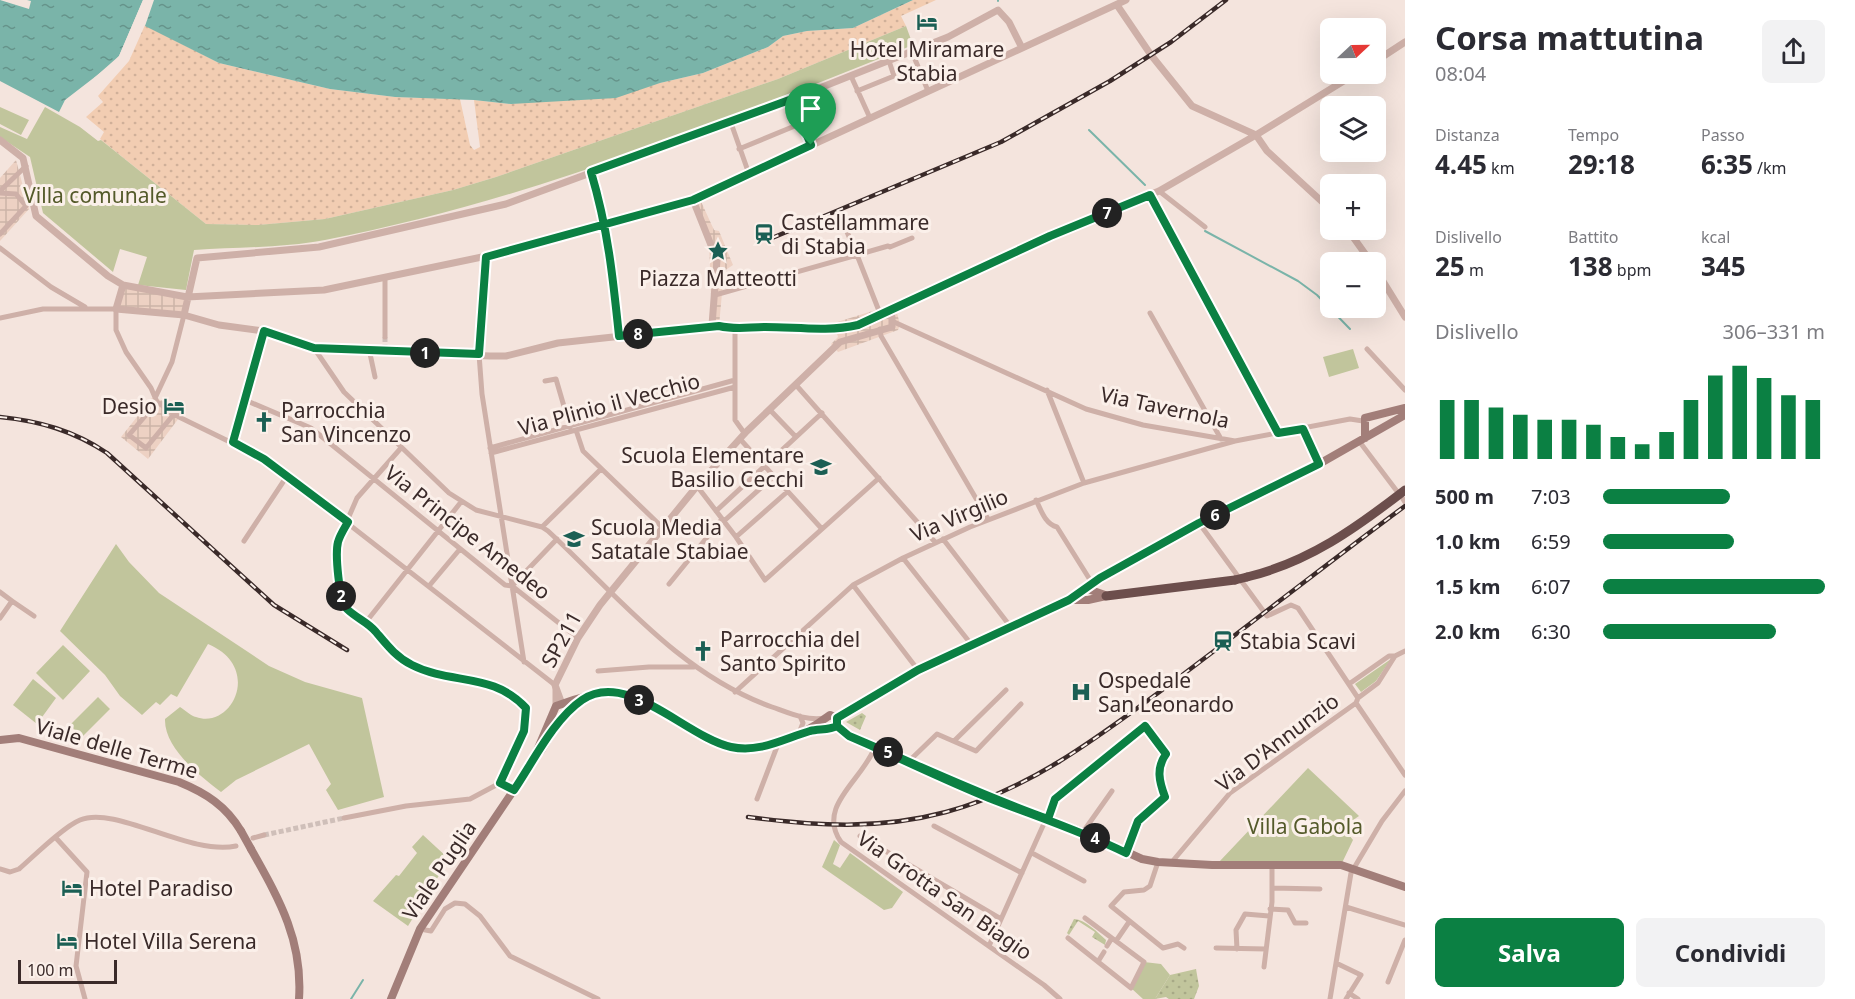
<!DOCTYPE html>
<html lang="it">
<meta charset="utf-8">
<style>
:root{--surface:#fff;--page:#f2f2f3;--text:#2b2b33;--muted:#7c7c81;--accent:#0b8043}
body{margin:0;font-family:"Noto Sans",sans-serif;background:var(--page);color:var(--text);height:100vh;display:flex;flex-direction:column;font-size:22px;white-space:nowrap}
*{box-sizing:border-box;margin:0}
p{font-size:20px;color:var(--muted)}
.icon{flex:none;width:33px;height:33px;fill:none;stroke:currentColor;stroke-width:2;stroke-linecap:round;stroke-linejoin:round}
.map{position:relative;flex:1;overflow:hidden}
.sheet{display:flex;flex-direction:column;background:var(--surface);width:450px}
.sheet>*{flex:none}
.needle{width:39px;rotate:68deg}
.tools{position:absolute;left:1320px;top:18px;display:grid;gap:12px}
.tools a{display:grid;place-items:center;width:66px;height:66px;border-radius:9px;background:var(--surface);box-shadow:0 6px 24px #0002;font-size:30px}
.scale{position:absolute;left:18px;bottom:15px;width:99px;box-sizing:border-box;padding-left:6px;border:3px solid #3a2a29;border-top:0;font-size:16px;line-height:21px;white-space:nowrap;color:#3a2a29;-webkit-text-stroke:4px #fbf0ea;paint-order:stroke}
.pin{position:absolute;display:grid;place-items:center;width:51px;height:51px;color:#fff;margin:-62px -26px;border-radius:50% 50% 50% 0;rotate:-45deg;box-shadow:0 0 6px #0007}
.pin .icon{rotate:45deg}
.km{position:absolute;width:30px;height:30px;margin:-15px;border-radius:50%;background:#222;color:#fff;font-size:16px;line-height:30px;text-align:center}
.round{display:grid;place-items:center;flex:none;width:63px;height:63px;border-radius:9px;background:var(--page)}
.overview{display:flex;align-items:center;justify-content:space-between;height:102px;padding:0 30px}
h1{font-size:33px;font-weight:700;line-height:45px}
.figures{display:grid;grid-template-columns:repeat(3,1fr);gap:9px;height:102px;padding:6px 30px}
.figures div{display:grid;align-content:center}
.figures b{font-size:26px;font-weight:700}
.figures small{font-size:16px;font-weight:400}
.figures p{font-size:16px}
.chart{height:168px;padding:12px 30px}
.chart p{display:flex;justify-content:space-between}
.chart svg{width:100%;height:108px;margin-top:6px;stroke:var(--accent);stroke-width:6}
.action{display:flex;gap:12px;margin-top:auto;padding:12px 30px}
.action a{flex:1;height:69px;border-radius:9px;background:var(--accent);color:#fff;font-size:24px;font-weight:700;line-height:69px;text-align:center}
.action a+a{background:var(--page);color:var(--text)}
ul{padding:0 30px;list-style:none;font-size:20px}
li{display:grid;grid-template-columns:96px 72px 1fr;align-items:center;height:45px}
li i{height:15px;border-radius:8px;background:var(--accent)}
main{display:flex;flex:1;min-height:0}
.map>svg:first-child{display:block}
</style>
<main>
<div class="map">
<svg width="1405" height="999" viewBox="0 0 1405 999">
<defs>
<pattern id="grass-dots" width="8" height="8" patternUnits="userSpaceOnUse" patternTransform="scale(1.5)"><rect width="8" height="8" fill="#c1c59c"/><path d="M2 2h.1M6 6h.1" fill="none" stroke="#a7a986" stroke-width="1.8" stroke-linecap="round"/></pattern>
<pattern id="sand-dots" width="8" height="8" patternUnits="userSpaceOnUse" patternTransform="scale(1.5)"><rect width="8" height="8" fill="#f2cdb2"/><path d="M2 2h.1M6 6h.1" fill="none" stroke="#d0b099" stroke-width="1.8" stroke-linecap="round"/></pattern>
<pattern id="plaza-grid" width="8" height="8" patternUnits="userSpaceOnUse" patternTransform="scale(1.5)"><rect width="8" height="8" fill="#edd1c3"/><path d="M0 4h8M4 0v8" fill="none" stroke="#ccb4a8"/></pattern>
<pattern id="water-ripples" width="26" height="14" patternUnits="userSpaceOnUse" patternTransform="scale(1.5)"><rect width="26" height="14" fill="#7ab4a9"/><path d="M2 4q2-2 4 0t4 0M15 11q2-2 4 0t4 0" fill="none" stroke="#65938a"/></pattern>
</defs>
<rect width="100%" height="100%" fill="#f4e4dd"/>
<path fill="url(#grass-dots)" d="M862 713 866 716 860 730 846 722Z
M1074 919C1086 920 1097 932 1106 940L1105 945 1092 937 1095 932 1078 921 1069 935 1067 933Z
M1196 969 1199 986 1194 999H1169L1166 997 1155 999 1170 975Z"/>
<path fill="url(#sand-dots)" d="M913 0H936L901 16 906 26 778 79 496 177 453 190 325 219 258 225 206 224 100 139 104 132 86 117 103 102 98 96 129 61 145 25 219 63 330 89 395 97 460 99 470 145 474 150 480 147 474 100 511 104 660 83 703 73 768 47 783 36 807 31 853 28Z"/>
<path fill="#c1c59c" d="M906 26 913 45C722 122 528 201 325 240 283 248 237 247 194 250L186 290 138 285 147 257 120 249 113 272 43 213 30 157 0 137V127L27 139 45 107 80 127 98 141 101 140 206 224 258 225 325 219 453 190 496 177 778 79Z
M0 107 29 120 21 135 0 124Z
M1353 349 1359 368 1329 377 1323 357Z
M116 544 129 562 159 593 269 666 305 682 362 698 384 797 338 810 326 790 331 784 309 744 236 780 221 792C200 776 164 748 165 719L180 707C185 710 191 716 196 717 232 730 263 667 208 644L177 697 171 694 160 705 156 702 142 715 120 696 105 675 60 631Z
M63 645 90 671 63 700 36 673Z
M1391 659 1376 681 1361 692 1355 684Z
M33 679 56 698 37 724 13 705Z
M98 697 110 709 82 737 70 725Z
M1308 768 1359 816 1343 827 1353 840 1341 865 1219 862Z
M423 835 449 859 408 926 373 901 396 875 399 876 417 853 412 847Z
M834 840 840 845 833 864 840 868 850 853 903 892 892 908 884 910 822 867Z
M1144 962 1161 964 1170 975 1155 999H1143L1131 988Z"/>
<path fill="url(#plaza-grid)" d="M16 160 29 209 0 241V178Z
M699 197 714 230 719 231 733 265 724 271 719 326 712 325 709 240 693 200Z
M123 285 187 297 184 315 116 309Z
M895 304 900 325 898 330 838 352 831 344 838 337 834 323Z
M152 398 161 400 182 414 148 459 121 437Z"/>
<path fill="url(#water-ripples)" d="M0 0H143L119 56 113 63 65 100 59 112 0 81Z
M154 0H913L853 28 807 31 783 36 768 47 703 73 660 83 616 98 511 104 474 100 395 97 330 89 219 63 145 26Z"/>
<path fill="#f4e4dd" d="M0 0H27L31 1 29 9Z
M143 0 146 1 122 57 96 80 94 78 119 56Z"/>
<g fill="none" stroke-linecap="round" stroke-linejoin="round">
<path stroke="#7ab4a9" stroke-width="2" d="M998 0V1
M1089 130 1145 185
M1205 231 1298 281 1317 295 1350 329
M351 999 363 980"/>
<path stroke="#cfbfb9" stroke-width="5" stroke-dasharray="5 2.5" stroke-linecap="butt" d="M385 337V350
M264 835 344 818"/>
<path stroke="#ceb0a8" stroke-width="5" d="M912 52 928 91
M851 76 870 118
M857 91 894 76 889 61
M792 99 811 145
M731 123 749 174
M739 149 802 123
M0 191 26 166
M1159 191 1205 227
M0 193 16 194 26 206
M1150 195 1278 433
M606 225 619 336
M844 225 857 255 888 246 890 247 912 238
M0 234 26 206
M0 248 51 287 85 307
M486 257 479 354 482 394 524 662
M385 278V337
M715 295 857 255 881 316
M1150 313 1221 439
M0 318 43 309H116V330L126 352 151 388 157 402 179 417 265 459 555 685V707
M894 322 1086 409 1143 425 1235 441 1350 419 1363 421
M735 329V420L745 434
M880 329 881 336 988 519
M314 348 344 392 449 493 476 510 542 527 548 531C618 596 680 674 772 707 789 713 806 721 825 718
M369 349 375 377
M1367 349 1405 390
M545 381 556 379 570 427
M796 385 935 542
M1047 390 1084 483
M156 396 172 362 184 315
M245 400 311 428 505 585 512 586 578 638
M157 402 129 435 146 448 174 414
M770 410 796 437
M1303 429 1319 464
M576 430 583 451 663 528
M740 439 822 529
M1359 441 1396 490
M233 442 264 331
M490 448 735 380
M491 453 735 387
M697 486 736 537 765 580 879 478
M1403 499 1405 502
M1036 500C1041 510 1045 524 1057 527L1092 583
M716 511 822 413
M347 521 357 498 401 448
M724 521 773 477
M348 522C344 529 340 535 338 542 335 555 339 601 347 609 356 618 368 622 376 632 387 645 396 657 412 665 451 685 492 672 526 708L524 731 500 783
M1199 523 1267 616 1291 605 1298 608 1358 698 1356 703 1405 775
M542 527 600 470
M736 537 787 492
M943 539 1010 626
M244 541 287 476
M903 558 971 644
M669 584 722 519
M853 585 918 670
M429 586 460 549
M512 586 557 539
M0 592 12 601
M0 618 12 601 34 616
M366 622 461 502
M598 671 649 667H694
M1349 684 1389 656H1395
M735 692 853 585 903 558 970 527 1084 483 1235 441
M1358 698 1378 683 1395 656 1405 651
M799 733 803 723 800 716
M954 741 1006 690
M875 747C862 781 816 806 841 842L1044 985 1060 999
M908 762 937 734 976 751 1021 704
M500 783 514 790
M757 799 778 744
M344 818 406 806 470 799 500 783
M934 826 1022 873
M1083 832 1112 791
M860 836 1001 919
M56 838 87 872 76 966 85 999
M253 838 264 835
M1032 853 1084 881
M1158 862 1150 886 1144 890 1124 892 1111 906 1163 948 1178 944 1184 948
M1171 863 1230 793 1356 703
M0 869 10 872 19 869C34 856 63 827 80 820 116 805 189 856 236 846
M1272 888 1320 889
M1346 907 1405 925
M1270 909 1288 910 1295 923H1306
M420 929 431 931 445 909 455 903 465 904 480 916 510 956 598 999
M1068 938 1131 988 1144 962 1085 918
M1116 941 1129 922
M989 946 1055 799 1145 726 1166 754C1156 768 1159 781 1165 797L1138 821 1126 853
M1107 946 1112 938
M1216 948 1266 949
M1237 949 1236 930 1245 914 1269 916
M1099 960 1104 952
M1336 963 1361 975 1346 999
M1264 967 1272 902V864
M1388 982 1405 940
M1349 993 1358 999
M1330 999 1351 873 1382 821 1405 791"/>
<path stroke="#ceb0a8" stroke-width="7" d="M1117 5 1151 55 1192 106 1256 135
M1376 61 1405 42
M1256 135 1267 151 1330 209
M0 140 23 158 36 216 108 276 123 285 187 297 324 290 520 249 693 200 1126 0
M591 172 606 225
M693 200 717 260 712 325 735 329 763 327 837 329 872 321 896 307 1050 236 1159 191 1256 135 1355 74
M1348 230 1371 262
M1376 270 1405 317
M123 285 116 309 184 315 197 258 319 247 506 204 792 99 948 37 998 10 1009 22 1021 46
M184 315 219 325 264 331 314 348 490 356H506L558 343 714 326
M562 704 555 685 578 638 600 605 697 486 746 432 840 342 892 327V317L886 314"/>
<path stroke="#a27e79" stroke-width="8" d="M1365 438V418L1405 408
M1085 588 1199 523 1319 464 1405 415
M1069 600 1085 588 1105 595
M837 718 918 670 1010 626 1069 600H1088L1106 596
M837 726 849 736 988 798 1083 832 1142 859 1158 862 1212 865H1341L1405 887
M812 731 833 728 838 722
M0 740 19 738 179 782C206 793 226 806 241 831
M541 751 562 717 580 702
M530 767 556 706C572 700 606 689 622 693 637 696 651 706 663 713 679 722 694 734 711 741 753 758 796 741 830 715L837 718
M251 849C279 899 303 940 299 999
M391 999 420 929 532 763"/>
<path stroke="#6c4e4c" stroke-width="9" d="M1247 577C1309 562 1356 528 1405 490
M1106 596 1235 580"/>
<g stroke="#3a2a29" stroke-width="4.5">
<path id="rail" d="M772 238 1001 142 1110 81 1171 42 1226 0
M0 417C40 421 74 431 107 453L274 605 347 650
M748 817C816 826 879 830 946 812 1033 789 1106 731 1177 679 1253 622 1328 563 1405 506"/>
</g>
<use href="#rail" stroke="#fbf0ea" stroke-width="2" stroke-dasharray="7" stroke-linecap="butt"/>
<path stroke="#a27e79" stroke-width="8" d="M241 831 251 849"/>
<path stroke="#6c4e4c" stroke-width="9" d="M1235 580 1247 577"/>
</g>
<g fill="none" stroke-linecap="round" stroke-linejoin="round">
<g stroke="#fff" stroke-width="12">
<path id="route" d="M811 145 693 200 486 257 479 354 314 348 264 331 233 442 264 459 348 522C344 529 340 535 338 542 335 554 339 601 347 609 356 618 368 622 376 632 387 645 396 657 412 665 451 685 493 672 526 708L524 731 500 783 514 790C533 762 554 719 582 700 627 669 686 737 731 747 760 753 783 739 810 731 819 729 830 730 837 726L849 736C896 756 942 779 989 798 1035 816 1081 831 1126 853L1138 821 1165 797C1159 781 1156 768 1166 754L1145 726 1055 799 1048 819C980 795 916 764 849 736L837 726V718L918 670 1069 600 1100 578 1199 523 1319 464 1303 429 1278 433 1150 195 1050 236 858 325C827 332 796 327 765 327 749 327 736 330 719 326L619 336C613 278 608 229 591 172L792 99 811 145"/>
</g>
<use href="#route" stroke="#0b8043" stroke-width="8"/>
</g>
<defs>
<g id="hotel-bare" transform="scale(1.62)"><path d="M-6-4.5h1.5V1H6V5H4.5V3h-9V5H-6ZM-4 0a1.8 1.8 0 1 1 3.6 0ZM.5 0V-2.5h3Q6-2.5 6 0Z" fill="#1b5f54" stroke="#fbf0ea" stroke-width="2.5" paint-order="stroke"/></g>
<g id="station-bare" transform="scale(1.62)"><path d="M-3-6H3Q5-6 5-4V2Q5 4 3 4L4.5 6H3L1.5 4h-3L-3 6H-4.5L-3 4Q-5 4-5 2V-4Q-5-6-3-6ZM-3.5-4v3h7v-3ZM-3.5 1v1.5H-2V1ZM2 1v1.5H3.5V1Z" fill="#1b5f54" stroke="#fbf0ea" stroke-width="2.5" paint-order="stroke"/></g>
<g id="sight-bare" transform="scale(1.62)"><path d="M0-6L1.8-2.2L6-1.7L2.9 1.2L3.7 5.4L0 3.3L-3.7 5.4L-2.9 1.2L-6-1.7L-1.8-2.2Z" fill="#1b5f54" stroke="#fbf0ea" stroke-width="2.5" paint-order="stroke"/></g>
<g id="church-bare" transform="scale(1.62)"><path d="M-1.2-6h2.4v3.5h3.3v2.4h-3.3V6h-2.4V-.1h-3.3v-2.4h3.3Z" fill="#1b5f54" stroke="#fbf0ea" stroke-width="2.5" paint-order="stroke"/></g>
<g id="school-bare" transform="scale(1.62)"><path d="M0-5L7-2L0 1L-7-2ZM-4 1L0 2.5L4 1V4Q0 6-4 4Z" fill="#1b5f54" stroke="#fbf0ea" stroke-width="2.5" paint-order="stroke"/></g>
<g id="hospital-bare" transform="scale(1.62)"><path d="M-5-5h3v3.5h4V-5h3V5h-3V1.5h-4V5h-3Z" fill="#1b5f54" stroke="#fbf0ea" stroke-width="2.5" paint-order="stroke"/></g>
</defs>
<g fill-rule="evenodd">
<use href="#hotel-bare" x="927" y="22"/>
<use href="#station-bare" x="764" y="234"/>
<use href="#sight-bare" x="718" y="251"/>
<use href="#hotel-bare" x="174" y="406"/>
<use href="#church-bare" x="264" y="422"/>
<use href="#school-bare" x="821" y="467"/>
<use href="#school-bare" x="574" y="539"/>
<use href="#station-bare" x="1223" y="641"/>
<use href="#church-bare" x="703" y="651"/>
<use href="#hospital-bare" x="1081" y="692"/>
<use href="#hotel-bare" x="72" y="888"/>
<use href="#hotel-bare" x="67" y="941"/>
</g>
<g text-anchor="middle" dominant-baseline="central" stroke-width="6" stroke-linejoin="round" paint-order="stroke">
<g font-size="21" fill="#3a2a29" stroke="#fbf0ea" text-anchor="start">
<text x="927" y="49" text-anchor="middle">Hotel Miramare<tspan x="927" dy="24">Stabia</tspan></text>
<text x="781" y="222">Castellammare<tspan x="781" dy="24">di Stabia</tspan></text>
<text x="718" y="278" text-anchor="middle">Piazza Matteotti</text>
<text x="157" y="406" text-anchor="end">Desio</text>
<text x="281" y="410">Parrocchia<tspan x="281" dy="24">San Vincenzo</tspan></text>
<text x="804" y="455" text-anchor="end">Scuola Elementare<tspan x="804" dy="24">Basilio Cecchi</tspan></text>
<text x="591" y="527">Scuola Media<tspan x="591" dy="24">Satatale Stabiae</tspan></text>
<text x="720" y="639">Parrocchia del<tspan x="720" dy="24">Santo Spirito</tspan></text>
<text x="1240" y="641">Stabia Scavi</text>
<text x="1098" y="680">Ospedale<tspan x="1098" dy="24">San Leonardo</tspan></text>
<text x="89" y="888">Hotel Paradiso</text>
<text x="84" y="941">Hotel Villa Serena</text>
</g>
<g font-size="21" fill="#545a2a" stroke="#fbf0ea">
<text x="95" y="195">Villa comunale</text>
<text x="1305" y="826">Villa Gabola</text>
</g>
<g font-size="21" fill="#3a2a29" stroke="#fbf0ea">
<text transform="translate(609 404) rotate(-15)">Via Plinio il Vecchio</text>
<text transform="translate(1165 407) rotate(12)">Via Tavernola</text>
<text transform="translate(959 515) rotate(-23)">Via Virgilio</text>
<text transform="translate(468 532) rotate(38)">Via Principe Amedeo</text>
<text transform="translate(561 639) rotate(-61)">SP211</text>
<text transform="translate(1277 742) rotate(-37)">Via D'Annunzio</text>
<text transform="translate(117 748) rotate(16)">Viale delle Terme</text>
<text transform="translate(439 870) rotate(-56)">Viale Puglia</text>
<text transform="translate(945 895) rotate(35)">Via Grotta San Biagio</text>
</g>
</g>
</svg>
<div class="tools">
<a><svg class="needle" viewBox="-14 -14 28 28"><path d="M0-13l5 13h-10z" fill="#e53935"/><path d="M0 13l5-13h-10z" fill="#7c7c81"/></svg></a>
<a><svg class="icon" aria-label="layers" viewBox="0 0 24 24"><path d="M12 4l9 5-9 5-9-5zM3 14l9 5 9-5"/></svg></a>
<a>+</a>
<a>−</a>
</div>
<div class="scale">100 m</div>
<div class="pin" style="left:811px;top:145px;background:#1e9e55"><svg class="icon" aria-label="arrive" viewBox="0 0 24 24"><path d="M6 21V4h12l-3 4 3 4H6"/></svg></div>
<b class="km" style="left:425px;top:353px">1</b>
<b class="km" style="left:341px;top:596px">2</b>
<b class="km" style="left:639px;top:700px">3</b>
<b class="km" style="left:1095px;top:838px">4</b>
<b class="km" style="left:888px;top:752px">5</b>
<b class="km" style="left:1215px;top:515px">6</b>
<b class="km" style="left:1107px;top:213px">7</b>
<b class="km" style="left:638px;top:334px">8</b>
</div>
<section class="sheet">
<div class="overview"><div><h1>Corsa mattutina</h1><p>08:04</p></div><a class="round"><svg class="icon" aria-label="share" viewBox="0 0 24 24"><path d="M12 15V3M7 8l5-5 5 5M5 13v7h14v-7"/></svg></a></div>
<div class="figures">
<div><p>Distanza</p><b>4.45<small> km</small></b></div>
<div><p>Tempo</p><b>29:18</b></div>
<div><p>Passo</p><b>6:35<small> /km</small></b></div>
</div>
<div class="figures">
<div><p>Dislivello</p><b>25<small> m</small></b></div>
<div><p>Battito</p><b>138<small> bpm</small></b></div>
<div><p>kcal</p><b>345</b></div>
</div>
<div class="chart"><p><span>Dislivello</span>306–331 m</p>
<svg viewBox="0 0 160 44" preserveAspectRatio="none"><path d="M5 44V20M15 44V20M25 44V23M35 44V26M45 44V28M55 44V28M65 44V30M75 44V35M85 44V38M95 44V33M105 44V20M115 44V10M125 44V6M135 44V11M145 44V18M155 44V20"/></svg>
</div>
<ul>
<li><b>500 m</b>7:03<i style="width:57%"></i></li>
<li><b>1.0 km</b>6:59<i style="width:59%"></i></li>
<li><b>1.5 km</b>6:07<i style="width:100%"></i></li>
<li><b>2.0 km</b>6:30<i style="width:78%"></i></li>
</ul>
<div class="action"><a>Salva</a><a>Condividi</a></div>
</section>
</main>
